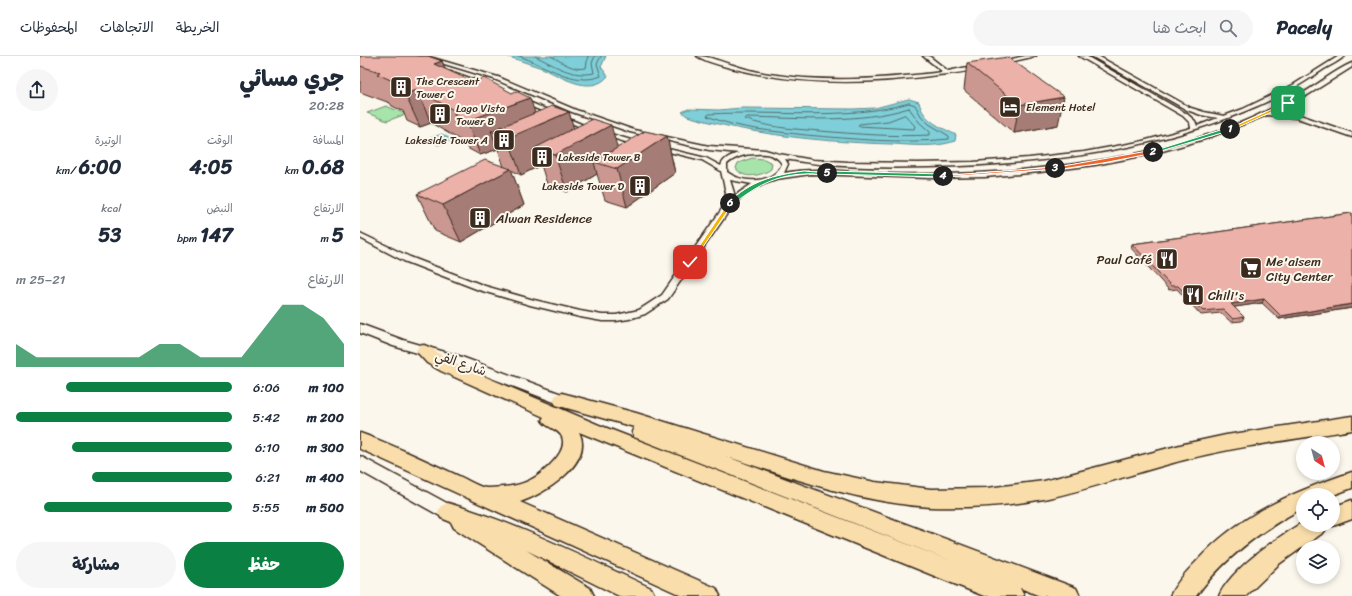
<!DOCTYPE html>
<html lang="ar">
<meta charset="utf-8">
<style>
:root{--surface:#fff;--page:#f6f6f7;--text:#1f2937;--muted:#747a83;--line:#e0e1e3;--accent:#0b8043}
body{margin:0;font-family:Sriracha,"Playpen Sans Arabic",sans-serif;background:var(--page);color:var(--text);direction:rtl;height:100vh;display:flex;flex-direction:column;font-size:15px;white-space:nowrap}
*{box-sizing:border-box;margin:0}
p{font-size:13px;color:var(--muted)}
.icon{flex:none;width:22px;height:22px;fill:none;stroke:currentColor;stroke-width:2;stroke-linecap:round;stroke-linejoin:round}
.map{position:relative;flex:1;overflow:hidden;direction:ltr}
.panel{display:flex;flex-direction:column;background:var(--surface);width:360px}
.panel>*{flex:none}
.needle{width:26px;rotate:144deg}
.buttons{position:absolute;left:936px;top:380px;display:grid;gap:8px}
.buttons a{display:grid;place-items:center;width:44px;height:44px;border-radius:50%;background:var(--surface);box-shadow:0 2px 6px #0003;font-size:20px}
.pin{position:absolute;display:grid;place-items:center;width:34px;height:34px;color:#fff;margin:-17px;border-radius:8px;box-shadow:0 2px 6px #0006}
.km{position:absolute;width:20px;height:20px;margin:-10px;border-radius:50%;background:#222;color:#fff;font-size:11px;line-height:20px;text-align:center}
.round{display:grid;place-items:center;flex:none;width:42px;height:42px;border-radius:21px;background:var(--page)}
.summary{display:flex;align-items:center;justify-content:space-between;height:68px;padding:0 16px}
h1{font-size:22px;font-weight:800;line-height:30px}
.metrics{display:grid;grid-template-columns:repeat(3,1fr);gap:6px;height:68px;padding:4px 16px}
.metrics div{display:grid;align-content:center}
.metrics b{font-size:20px;font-weight:800}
.metrics small{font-size:11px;font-weight:400}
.metrics p{font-size:11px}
.chart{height:112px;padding:8px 16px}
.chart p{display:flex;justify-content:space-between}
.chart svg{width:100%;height:72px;margin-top:4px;fill:var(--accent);opacity:.7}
.action{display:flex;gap:8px;margin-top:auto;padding:8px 16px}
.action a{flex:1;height:46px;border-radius:24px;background:var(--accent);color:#fff;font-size:16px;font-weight:800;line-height:46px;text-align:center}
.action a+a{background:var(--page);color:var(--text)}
ul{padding:0 16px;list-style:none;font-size:13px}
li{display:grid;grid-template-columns:64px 48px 1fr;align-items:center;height:30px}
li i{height:10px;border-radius:5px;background:var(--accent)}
header{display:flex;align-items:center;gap:24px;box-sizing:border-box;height:56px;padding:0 20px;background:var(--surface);border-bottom:1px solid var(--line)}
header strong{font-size:19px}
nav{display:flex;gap:22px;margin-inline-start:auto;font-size:14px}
.search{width:280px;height:36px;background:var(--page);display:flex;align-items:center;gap:10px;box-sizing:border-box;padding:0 14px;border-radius:22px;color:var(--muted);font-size:15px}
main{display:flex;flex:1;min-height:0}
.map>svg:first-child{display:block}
</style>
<header>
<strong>Pacely</strong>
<div class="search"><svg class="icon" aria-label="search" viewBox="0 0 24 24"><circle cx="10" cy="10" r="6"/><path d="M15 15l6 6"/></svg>ابحث هنا</div>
<nav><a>الخريطة</a><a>الاتجاهات</a><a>المحفوظات</a></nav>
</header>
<main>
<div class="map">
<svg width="992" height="540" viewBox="0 0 992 540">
<rect width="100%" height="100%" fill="#fbf7ec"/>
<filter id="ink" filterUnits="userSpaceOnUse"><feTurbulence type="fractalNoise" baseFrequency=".025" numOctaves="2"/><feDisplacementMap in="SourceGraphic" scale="8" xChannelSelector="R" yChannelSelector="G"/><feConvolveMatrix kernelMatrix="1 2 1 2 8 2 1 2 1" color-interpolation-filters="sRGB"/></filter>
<g filter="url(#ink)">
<path fill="#a6e4ac" stroke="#708765" d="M26 50 46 58 27 65 7 57Z
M392 102 404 103 412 107 411 113C402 120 382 124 376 112L378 107Z"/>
<path fill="#7ecfd9" stroke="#638d8e" d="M146 0H246L241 11 248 20C231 41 200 20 182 12 170 8 158 4 146 0Z
M549 43 559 46C563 65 581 71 596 79L595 85C576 92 551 89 531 88 462 86 394 79 327 60L322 56 328 53 359 54 381 52 493 53 515 52Z
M82 78 92 84 78 89 68 83Z"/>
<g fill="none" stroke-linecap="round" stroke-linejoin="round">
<path stroke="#566c69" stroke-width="1" d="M159 0C185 9 215 31 241 20L237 8 241 0
M175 0C194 9 212 22 234 17L232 7 235 0
M191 0C202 6 213 15 226 12L228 0
M549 47 555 49 561 60 569 68 589 80V83C542 88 493 83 446 79 413 75 378 73 347 60L349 58C415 54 486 65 549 47Z
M549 52 559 66 570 76V79C533 81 497 78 460 75 435 73 409 72 385 63L387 61C441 62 497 68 549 52Z
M545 59 555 70 554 73 498 70 499 68 528 65Z"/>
<g stroke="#3b2a1e" stroke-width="3">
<path id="street" d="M58 0H66L138 21 216 54 274 74 349 90 405 94 419 98 453 104 488 106 558 107 613 106 669 102 724 96 779 86 831 72 830 67 823 60 719 0H726L827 58 835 65 837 70 858 62 841 59 827 54 731 0H738L831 52 844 56 864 60 883 53 933 29 979 0H985C979 5 971 9 964 13 949 23 934 33 917 41 807 94 692 108 570 111 522 112 473 112 425 103L428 108 424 117C457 110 492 117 526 118 577 119 629 118 680 112 752 105 828 91 894 61 910 53 927 46 943 37 959 28 975 14 992 7V11L946 40 912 56 940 59 992 77V81L937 62 907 59 845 83 792 98 735 109 680 116 625 121 569 122 451 118 416 123 404 127 384 138 371 152 308 243 285 258 269 263 256 265H242L220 261 170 249 119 234 44 205 0 182V177L50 201 125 230 174 244 220 255 242 259H256L279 254 302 239 364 150 366 137 361 115 342 104 297 93 300 91 346 102 361 110C363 102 372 99 379 97L349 94 270 76 212 56 134 23ZM396 98C406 97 416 98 422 108 413 128 383 128 367 116V108C375 101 385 98 396 98ZM370 124 392 128 380 136 373 142 374 137Z
M337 0C350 0 361 6 373 9 384 13 397 16 409 18 467 27 525 23 583 16L563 0H569L588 15 617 9 620 11C611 16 589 18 578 19 513 28 448 30 384 15 370 12 348 7 337 0Z
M665 0H676L641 8 638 6Z
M89 16H93L129 29 124 30 89 18Z
M160 44H164L233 73 228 74 160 46Z
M244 76 281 87 282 88 279 90 242 79V77Z"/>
</g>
<g stroke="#3b2a1e" stroke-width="3">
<path id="secondary" d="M0 268 43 284 99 300 207 340 209 344 207 348 202 349 89 306 33 290 0 277Z
M0 400 94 451 96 456 94 461 88 463 82 461 0 415Z"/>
</g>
<g stroke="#3b2a1e" stroke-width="3">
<path id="highway" d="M64 289C74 292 83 301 93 307L239 369 596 507 274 381 272 376 274 371 196 349 193 344 196 339 202 337 276 357 464 415 515 426 571 433 627 432 684 425 824 388 866 379 992 360V374C936 383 879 390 824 404 777 416 731 433 684 443 647 450 608 452 571 451 500 447 432 422 365 400L708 529 716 532 720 540H680L660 532 664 540H624L219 376C235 407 183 439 160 446L356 532 360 540H323L0 393V377C34 389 68 406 101 421 108 424 121 433 129 432 156 431 172 428 191 408 198 401 206 391 202 381 198 372 186 372 182 364L184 361 81 315 67 307 56 295 58 291Z
M992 416V432L973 439H943V452C901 474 864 502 836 540H810C816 527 826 516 836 506 879 458 933 436 992 416Z
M992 444V463L973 470 970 469H973V451Z
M88 447C159 468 224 501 291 532L295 540H259L166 494 230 532 234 540H201L94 472 91 466 81 462 78 456 81 450Z
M943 466V469H968L964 476 919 508 886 540H859C871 513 918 481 943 466Z"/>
</g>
<use href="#street" fill="#fbf7ec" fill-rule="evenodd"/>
<use href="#secondary" fill="#fbf7ec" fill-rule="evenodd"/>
<use href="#highway" fill="#f9deab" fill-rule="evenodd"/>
</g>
<path fill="#cb9891" stroke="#3b2a1e" d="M0 0 82 5 85 13 175 57 209 56 213 72 257 92 307 80 315 117 267 151 245 144 237 118 207 136 187 128 181 109 161 119 151 114 164 149 101 186 75 175 57 138 144 111 138 93 120 99 107 92 105 87 71 67 60 71 47 65 43 55 32 50 30 47 0 36Z
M607 7 698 69 654 77 604 34Z
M992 157V252L919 263 902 247 874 251 884 261 882 265 871 266 861 257 841 259 817 233 809 234 771 192 772 188Z"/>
<path fill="#a57c76" stroke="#3b2a1e" d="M82 5 95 37 74 8Z
M57 34 71 67 60 71 45 38Z
M704 41 698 69 654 77 659 49Z
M170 42 179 69 209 56 218 87 251 69 261 105 234 106 237 118 207 136 195 99 175 92 181 109 161 119 148 82 131 75 138 93 120 99 107 65Z
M307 80 315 117 267 151 257 113Z
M151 113 164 149 101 186 83 149Z
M904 243 902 247 869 252 871 248Z
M992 248V252L919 263 921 260Z"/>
<path fill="#ecb1a9" stroke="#3b2a1e" d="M0 0H68L82 5 74 8 114 26 124 22 152 37 156 35 170 42 107 65 93 58 97 56 57 34 45 38 32 32 42 29 17 18 20 16 0 10Z
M648 1 704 41 659 49 607 7Z
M192 50 209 56 148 82 131 75Z
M232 63 251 69 195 99 175 92Z
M285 75 307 80 257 113 234 106Z
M125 104 151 113 83 149 57 138Z
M992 157V248L921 260 904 243 871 248 884 261 873 263 863 253 843 255 818 230H811L772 188Z"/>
</g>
<path fill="#f5b400" stroke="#fff" d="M928 46 929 48 872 74 868 73Z"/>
<path fill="#22a559" stroke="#fff" d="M870 71 872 74 794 97 790 96Z"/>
<path fill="#f0652b" stroke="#fff" d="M793 94 794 97 743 107 695 114 692 112Z"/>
<path fill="#f0652b" stroke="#fff" d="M695 111 696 113 583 121 580 120Z"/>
<path fill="#22a559" stroke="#fff" d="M467 115 583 118 585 120 583 121 465 118Z"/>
<path fill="#22a559" stroke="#fff" d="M444 115 469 117C463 120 452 117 445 118 415 119 395 131 372 149L368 147C390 125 414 119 444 115Z"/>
<path fill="#f5b400" stroke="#fff" d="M369 146 373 147 332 207H328Z"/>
<defs>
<g id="building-square" transform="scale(1.15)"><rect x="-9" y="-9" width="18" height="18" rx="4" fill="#3b2a1e" stroke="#fbf7ec"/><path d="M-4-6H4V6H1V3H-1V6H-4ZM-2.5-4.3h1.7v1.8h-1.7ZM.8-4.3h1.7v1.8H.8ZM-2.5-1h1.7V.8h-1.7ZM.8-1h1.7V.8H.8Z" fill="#fff"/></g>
<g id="hotel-square" transform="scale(1.15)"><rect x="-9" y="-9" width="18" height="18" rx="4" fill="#3b2a1e" stroke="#fbf7ec"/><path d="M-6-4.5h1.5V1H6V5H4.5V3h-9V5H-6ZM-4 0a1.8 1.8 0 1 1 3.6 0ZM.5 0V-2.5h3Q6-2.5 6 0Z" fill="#fff"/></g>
<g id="restaurant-square" transform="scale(1.15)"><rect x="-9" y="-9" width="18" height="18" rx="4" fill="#3b2a1e" stroke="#fbf7ec"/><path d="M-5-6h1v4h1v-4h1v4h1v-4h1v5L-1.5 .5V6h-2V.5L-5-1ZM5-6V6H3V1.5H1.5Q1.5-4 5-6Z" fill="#fff"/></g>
<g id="supermarket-square" transform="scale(1.15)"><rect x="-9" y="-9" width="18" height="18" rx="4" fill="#3b2a1e" stroke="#fbf7ec"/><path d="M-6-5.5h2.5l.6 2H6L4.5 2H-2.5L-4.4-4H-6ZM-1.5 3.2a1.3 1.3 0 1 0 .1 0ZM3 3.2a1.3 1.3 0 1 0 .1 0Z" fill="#fff"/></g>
</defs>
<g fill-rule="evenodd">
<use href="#building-square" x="41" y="31"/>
<use href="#hotel-square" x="650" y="51"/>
<use href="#building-square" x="80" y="58"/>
<use href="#building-square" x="144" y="84"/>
<use href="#building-square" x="182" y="101"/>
<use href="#building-square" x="280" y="130"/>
<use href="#building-square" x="120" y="162"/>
<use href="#restaurant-square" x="807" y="203"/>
<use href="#supermarket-square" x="891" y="212"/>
<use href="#restaurant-square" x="833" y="239"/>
</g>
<g text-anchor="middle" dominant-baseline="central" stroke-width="4" stroke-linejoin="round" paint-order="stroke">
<g font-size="11" fill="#3b2a1e" stroke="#fbf7ec" text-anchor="start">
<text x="56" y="25">The Crescent<tspan x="56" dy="13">Tower C</tspan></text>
<text x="666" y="51">Element Hotel</text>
<text x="96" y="52">Lago Vista<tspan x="96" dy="13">Tower B</tspan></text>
<text x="128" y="84" text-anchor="end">Lakeside Tower A</text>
<text x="198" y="101">Lakeside Tower B</text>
<text x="264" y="130" text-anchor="end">Lakeside Tower D</text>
</g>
<g font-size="13" fill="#3b2a1e" stroke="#fbf7ec" text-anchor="start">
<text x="136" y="162">Alwan Residence</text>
<text x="792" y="203" text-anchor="end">Paul Café</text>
<text x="906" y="205">Me'aisem<tspan x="906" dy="15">City Center</tspan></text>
<text x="848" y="239">Chili's</text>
</g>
<g font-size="13" fill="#3b2a1e" stroke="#fbf7ec">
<text transform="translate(101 307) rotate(19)">شارع الفي</text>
</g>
</g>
</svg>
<div class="buttons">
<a><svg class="needle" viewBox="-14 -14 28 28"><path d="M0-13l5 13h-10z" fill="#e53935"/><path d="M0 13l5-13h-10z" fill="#747a83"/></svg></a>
<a><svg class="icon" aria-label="locate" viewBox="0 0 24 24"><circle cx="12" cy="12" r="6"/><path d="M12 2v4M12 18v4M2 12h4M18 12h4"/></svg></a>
<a><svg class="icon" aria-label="layers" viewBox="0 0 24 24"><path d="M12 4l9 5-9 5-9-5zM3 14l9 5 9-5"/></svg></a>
</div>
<div class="pin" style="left:928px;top:47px;background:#1e9e55"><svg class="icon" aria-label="arrive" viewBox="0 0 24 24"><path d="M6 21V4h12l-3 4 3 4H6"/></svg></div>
<div class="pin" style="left:330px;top:206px;background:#d93025"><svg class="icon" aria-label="check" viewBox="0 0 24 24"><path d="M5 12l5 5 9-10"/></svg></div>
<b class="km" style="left:870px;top:73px">1</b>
<b class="km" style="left:793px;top:96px">2</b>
<b class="km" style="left:695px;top:112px">3</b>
<b class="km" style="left:583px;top:120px">4</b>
<b class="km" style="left:467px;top:117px">5</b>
<b class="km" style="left:370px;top:147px">6</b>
</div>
<section class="panel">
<div class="summary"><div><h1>جري مسائي</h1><p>20:28</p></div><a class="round"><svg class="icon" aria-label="share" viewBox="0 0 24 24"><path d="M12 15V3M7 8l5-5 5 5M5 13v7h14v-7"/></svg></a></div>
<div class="metrics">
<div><p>المسافة</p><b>0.68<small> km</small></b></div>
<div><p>الوقت</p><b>4:05</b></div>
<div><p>الوتيرة</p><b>6:00<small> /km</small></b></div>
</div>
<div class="metrics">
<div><p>الارتفاع</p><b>5<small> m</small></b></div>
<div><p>النبض</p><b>147<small> bpm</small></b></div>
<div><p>kcal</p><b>53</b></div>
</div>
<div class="chart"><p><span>الارتفاع</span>21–25 m</p>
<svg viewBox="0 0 160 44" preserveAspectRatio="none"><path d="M0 44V30L10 38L20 38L30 38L40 38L50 38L60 38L70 30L80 30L90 38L100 38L110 38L120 22L130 6L140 6L150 14L160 30V44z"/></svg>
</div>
<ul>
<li><b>100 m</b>6:06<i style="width:77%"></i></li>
<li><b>200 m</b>5:42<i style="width:100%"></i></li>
<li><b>300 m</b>6:10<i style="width:74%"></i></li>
<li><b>400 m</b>6:21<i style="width:65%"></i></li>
<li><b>500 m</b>5:55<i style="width:87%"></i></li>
</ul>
<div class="action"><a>حفظ</a><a>مشاركة</a></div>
</section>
</main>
